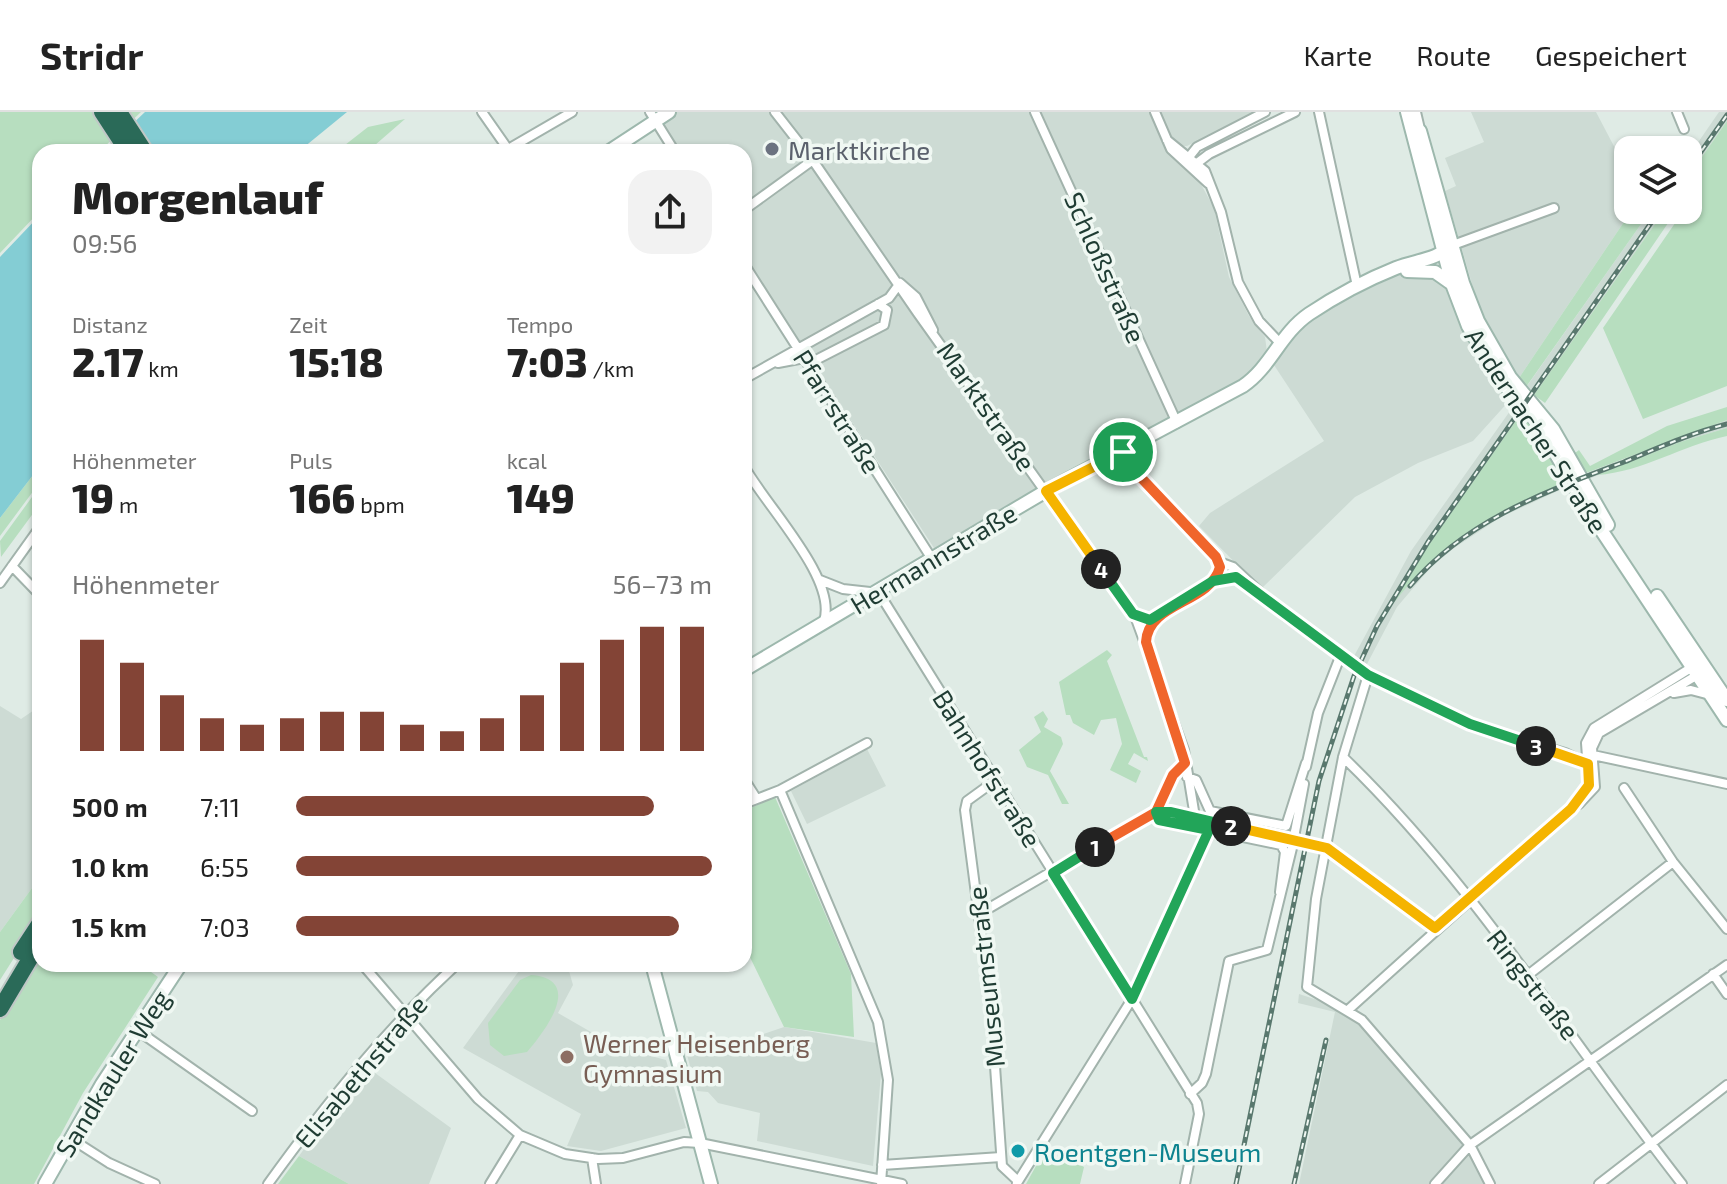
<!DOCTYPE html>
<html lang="de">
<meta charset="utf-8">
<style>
:root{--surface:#fff;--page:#f2f2f2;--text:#222;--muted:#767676;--line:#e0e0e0;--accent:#834436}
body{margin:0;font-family:"Exo 2",sans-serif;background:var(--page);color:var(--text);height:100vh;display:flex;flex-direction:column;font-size:30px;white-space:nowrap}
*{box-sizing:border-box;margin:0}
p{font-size:26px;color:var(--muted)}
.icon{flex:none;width:44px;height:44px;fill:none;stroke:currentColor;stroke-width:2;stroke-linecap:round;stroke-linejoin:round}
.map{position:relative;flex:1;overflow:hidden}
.panel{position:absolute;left:32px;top:32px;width:720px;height:828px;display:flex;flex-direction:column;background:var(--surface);border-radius:24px;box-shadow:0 2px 6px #0004}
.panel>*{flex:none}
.buttons{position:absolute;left:1614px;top:24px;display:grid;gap:16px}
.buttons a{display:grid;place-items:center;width:88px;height:88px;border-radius:16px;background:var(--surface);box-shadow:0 2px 6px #0004;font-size:40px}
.pin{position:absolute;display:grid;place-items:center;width:68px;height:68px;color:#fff;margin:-34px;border:4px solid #fff;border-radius:50%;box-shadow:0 2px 8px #0007}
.km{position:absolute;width:40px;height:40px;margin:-20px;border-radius:50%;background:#222;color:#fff;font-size:22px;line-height:40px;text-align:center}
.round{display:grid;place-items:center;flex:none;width:84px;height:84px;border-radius:24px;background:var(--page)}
.head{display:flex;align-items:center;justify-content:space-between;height:136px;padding:0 40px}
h1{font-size:44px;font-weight:800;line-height:60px}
.metrics{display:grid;grid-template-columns:repeat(3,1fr);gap:12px;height:136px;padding:8px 40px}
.metrics div{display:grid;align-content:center}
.metrics b{font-size:40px;font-weight:800}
.metrics small{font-size:22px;font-weight:400}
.metrics p{font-size:22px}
.chart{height:224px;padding:16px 40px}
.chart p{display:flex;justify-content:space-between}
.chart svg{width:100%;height:144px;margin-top:8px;stroke:var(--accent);stroke-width:6}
ul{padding:0 40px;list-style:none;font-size:26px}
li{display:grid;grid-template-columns:128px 96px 1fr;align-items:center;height:60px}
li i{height:20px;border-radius:10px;background:var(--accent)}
header{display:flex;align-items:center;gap:48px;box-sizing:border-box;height:112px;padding:0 40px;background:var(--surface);border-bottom:2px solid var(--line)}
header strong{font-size:38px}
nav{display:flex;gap:44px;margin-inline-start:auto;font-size:28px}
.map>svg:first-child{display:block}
</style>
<header>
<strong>Stridr</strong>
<nav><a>Karte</a><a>Route</a><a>Gespeichert</a></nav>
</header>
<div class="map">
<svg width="1727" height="1072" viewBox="0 0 1727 1072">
<rect width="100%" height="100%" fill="#dfebe5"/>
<path fill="#cddbd4" d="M675 0H1255L1187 34H1180L1214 96 1229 165 1249 204 1265 225 1267 240 1248 266 936 439 744 143V40H678L660 11Z
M1471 0H1596L1628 61V98H1632L1519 266 1481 203 1445 79 1456 74 1445 46 1484 30Z
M1719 0H1727V9L1688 65V45Z
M1651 98H1665L1536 281 1527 274Z
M1411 160H1423L1449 175 1510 288 1473 329 1418 351 1355 385 1261 477 1199 414 1210 401 1324 329 1272 250 1284 226 1341 186 1386 165Z
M1510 299 1519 305 1393 490 1430 448 1472 414 1562 371 1564 376 1501 405 1454 436 1431 455 1397 495 1367 552 1353 546 1411 439Z
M1727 308V316L1681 330 1591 366 1589 360Z
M0 594 21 607 40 594V765L0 820Z
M867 637 886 674 807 712 791 679Z
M524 852H567L573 873 558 901 617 935 666 948 686 1016 601 1039 567 1034 581 1002 463 936Z
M1299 882 1348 898 1470 1033 1490 1072H1299L1335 900 1298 891Z
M784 915 876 931 881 962 873 1054 757 1029 760 1001 718 991 708 980 697 979 687 943 717 938Z
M364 953 451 1016 429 1072H349L299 1044Z"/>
<path fill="#b7debf" d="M0 0H141L99 40H40V99L0 141Z
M405 7 367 40H336L368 15Z
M1727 9V274L1643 307 1603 216 1684 98H1688L1696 79 1691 76 1688 81V65Z
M1632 98H1651L1526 275 1519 266Z
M1665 98H1677L1545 291 1534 283Z
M1727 295V308L1586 361 1575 341 1579 338 1590 354 1667 314Z
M1522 300 1539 321 1566 370C1492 401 1443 427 1393 492L1424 440Z
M1727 316V324C1682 333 1643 360 1597 363L1680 330Z
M40 354V370L0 424V406Z
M40 374V392L1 445 0 429Z
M1107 538 1112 543 1107 549 1144 645H1147L1148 649 1134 641 1128 652 1141 659 1136 671 1110 658 1122 632 1116 606 1101 608 1094 623 1073 611 1070 603H1066L1059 570Z
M1043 599 1048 607 1044 615 1061 625 1063 632 1050 659 1069 692H1062L1048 663 1027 655 1019 638 1041 620 1034 605Z
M775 685 851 862 854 925 784 915 744 833V699Z
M40 765V805L0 868V820Z
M40 841V852H140L158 865 83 981 34 1072H0V908Z
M531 863C585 867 545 919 527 940L504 944 490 933 488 911 520 868Z
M1047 1034 1084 1055 1080 1072H1026Z
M299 1044 349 1072H278Z"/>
<path fill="#84cdd4" d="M145 0H347L298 40H103Z
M40 103V354L0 406V145Z"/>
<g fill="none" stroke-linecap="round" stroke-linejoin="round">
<g stroke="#a2b3ac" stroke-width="12">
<path id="street" d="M482 0 510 40
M650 0 675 40
M775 0 814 50 917 200 1136 507 1184 638 1195 705
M1035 0 1177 311
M1155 0 1171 37 1208 71
M1319 0 1357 174
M1416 0 1420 17
M1677 0 1684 17
M1167 28 1205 59 1221 100 1238 170 1259 209 1279 230
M503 40 572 0
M1185 50 1197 35 1265 0
M1192 55 1209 42 1295 0
M744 98 813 48
M1453 133 1554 96
M744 152 932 447
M900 171 916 185 933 218
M778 251 804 246
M808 252 884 213 887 198 878 192
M744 267 889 186 900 171
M1123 340 1130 354 1219 450 1233 455 1284 503 1368 563 1470 612 1565 641 1588 652
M744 354C765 393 838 467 824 509
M12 454 40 483
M820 468 843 477 879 481 1197 991 1199 1002 1185 1072
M0 471 40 415
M1146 527 1151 510 1213 469 1229 464 1241 468
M1368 563 1343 645 1316 787 1307 875 1362 908 1470 1033 1490 1072
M1674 581 1691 578 1710 583
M1593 643 1727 672
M1343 645C1475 772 1570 929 1682 1072
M1306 655 1318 601 1340 545
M1187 665 1196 668 1210 699 1286 714 1306 651
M744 667 756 686
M996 668 967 689 965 698 991 897 1002 1054 1018 1069
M1624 676 1673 750 1727 817
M780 678 878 910 888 968 881 1072
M744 692 780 678 867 631
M1579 692 1595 675 1592 636 1599 621 1701 561
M1156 700 1161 708 1281 733 1285 740 1280 780
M1156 700 1173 663 1185 651
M1295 720 1304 672
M979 802 1145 705 1165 699 1327 736 1435 816
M362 852 478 987 520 1023 565 1042 598 1047 623 1046 684 1030 700 1031 902 1072
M1713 862 1727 882
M1528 863 1673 750
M1348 898 1571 697 1589 673 1586 631 1594 616 1694 554
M137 918 252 999
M1190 982 1202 971 1206 962 1229 849 1267 838 1293 732
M70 1026 109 1051 155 1072
M592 1046 596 1072
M882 1053 1001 1045
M1017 1071 1132 887 1209 718
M268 1072C325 993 385 918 457 852
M490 1072 520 1023
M1435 1072 1470 1033 1727 853
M1599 1072 1727 973"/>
</g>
<g stroke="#9db8ad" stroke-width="16">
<path id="secondary" d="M1407 0 1452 172 1468 214 1499 267 1539 312 1584 392 1727 608
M1420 19 1463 171 1478 209 1510 265 1553 317 1608 413
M608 40 669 0
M1407 159 1435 160 1452 172
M1657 484 1727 588
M744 558 1046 379 1243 274C1271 255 1280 222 1309 202 1336 184 1366 168 1396 156 1417 148 1436 148 1453 133
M652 852 711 1072
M45 1072 102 972 181 852"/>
</g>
<g stroke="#c0c8c6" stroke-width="20">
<path id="highway" d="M102 0 128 40
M119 0 145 40
M21 840 40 811
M0 897 40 830"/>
</g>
<use href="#street" stroke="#fff" stroke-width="8"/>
<use href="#secondary" stroke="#fff" stroke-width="12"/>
<use href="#highway" stroke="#2a6a58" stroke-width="16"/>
<g stroke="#59786e" stroke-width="5">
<path id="rail" d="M1688 58 1727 3
M1410 474C1466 408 1545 380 1624 350 1658 336 1691 321 1727 312
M1236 1072 1319 669 1354 564 1377 514 1428 430 1660 98
M1294 1072 1326 928"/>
</g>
<use href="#rail" stroke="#f0f8f3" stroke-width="2" stroke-dasharray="6" stroke-linecap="butt"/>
<g stroke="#a2b3ac" stroke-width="12" stroke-linecap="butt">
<path id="street-bridge" d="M1293 732 1295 720"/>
</g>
<use href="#street-bridge" stroke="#fff" stroke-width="8"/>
</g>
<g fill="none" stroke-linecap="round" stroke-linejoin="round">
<g stroke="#fff" stroke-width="16">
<path id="split-1" d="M1095 735 1156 700 1173 663 1185 651 1146 530C1148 490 1210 492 1220 455L1216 445 1130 354 1123 340"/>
</g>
<g stroke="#fff" stroke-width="16">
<path id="split-2" d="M1095 735 1053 761 1132 887 1209 718 1159 708 1156 700H1171L1231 714"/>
</g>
<g stroke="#fff" stroke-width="16">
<path id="split-3" d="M1231 714 1327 736 1435 816 1571 697 1589 673 1588 652 1536 634"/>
</g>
<g stroke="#fff" stroke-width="16">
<path id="split-4" d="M1101 457 1133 502 1150 508 1213 469 1236 465 1368 563 1470 612 1536 634"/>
</g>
<g stroke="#fff" stroke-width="16">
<path id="split-5" d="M1101 457 1046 379 1123 340"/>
</g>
<use href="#split-1" stroke="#f0652b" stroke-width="10"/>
<use href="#split-2" stroke="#22a559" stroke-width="10"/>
<use href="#split-3" stroke="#f5b400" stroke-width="10"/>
<use href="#split-4" stroke="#22a559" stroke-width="10"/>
<use href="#split-5" stroke="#f5b400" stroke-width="10"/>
</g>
<circle fill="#6b7280" stroke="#f0f8f3" stroke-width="3" cx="772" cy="37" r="8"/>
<circle fill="#8d6e63" stroke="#f0f8f3" stroke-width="3" cx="567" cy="945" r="8"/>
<circle fill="#0f9aa8" stroke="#f0f8f3" stroke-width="3" cx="1018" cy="1039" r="8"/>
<g text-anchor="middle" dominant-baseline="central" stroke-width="7" stroke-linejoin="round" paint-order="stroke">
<g font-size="26" fill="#5b616d" stroke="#f0f8f3" text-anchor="start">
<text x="788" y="37">Marktkirche</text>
</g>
<g font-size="26" fill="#1f3c33" stroke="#f0f8f3">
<text transform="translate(1106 155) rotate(66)">Schloßstraße</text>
<text transform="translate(987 294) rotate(55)">Marktstraße</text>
<text transform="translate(838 299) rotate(58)">Pfarrstraße</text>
<text transform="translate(1537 318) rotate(57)">Andernacher Straße</text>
<text transform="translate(933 446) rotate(-31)">Hermannstraße</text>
<text transform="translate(988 656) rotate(58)">Bahnhofstraße</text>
<text transform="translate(985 865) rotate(-96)">Museumstraße</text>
<text transform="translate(1534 872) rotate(52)">Ringstraße</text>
<text transform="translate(360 959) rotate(-50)">Elisabethstraße</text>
<text transform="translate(112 961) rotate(-58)">Sandkauler Weg</text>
</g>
<g font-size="26" fill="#785e54" stroke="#f0f8f3" text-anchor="start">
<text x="583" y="930">Werner Heisenberg<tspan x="583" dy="30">Gymnasium</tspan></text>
</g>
<g font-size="26" fill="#0d838f" stroke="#f0f8f3" text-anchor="start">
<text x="1034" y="1039">Roentgen-Museum</text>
</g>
</g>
</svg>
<div class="buttons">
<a><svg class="icon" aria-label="layers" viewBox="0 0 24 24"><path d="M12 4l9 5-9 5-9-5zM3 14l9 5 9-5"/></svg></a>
</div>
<div class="pin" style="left:1123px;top:340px;background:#1e9e55"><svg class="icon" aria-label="arrive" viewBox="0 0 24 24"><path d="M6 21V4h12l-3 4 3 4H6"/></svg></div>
<b class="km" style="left:1095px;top:735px">1</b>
<b class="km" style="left:1231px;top:714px">2</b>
<b class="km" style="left:1536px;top:634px">3</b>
<b class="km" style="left:1101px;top:457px">4</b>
<section class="panel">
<div class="head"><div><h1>Morgenlauf</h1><p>09:56</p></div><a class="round"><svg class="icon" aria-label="share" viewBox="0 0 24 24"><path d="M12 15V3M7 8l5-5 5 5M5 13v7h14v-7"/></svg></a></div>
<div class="metrics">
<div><p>Distanz</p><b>2.17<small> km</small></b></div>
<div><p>Zeit</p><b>15:18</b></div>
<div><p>Tempo</p><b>7:03<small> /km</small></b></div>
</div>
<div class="metrics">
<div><p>Höhenmeter</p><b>19<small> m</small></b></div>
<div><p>Puls</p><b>166<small> bpm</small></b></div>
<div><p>kcal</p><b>149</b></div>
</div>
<div class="chart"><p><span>Höhenmeter</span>56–73 m</p>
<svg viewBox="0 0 160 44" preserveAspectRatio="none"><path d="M5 44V10M15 44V17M25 44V27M35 44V34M45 44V36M55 44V34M65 44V32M75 44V32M85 44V36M95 44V38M105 44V34M115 44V27M125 44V17M135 44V10M145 44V6M155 44V6"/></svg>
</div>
<ul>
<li><b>500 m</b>7:11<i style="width:86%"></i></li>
<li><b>1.0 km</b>6:55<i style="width:100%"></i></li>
<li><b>1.5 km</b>7:03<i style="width:92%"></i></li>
</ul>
</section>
</div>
